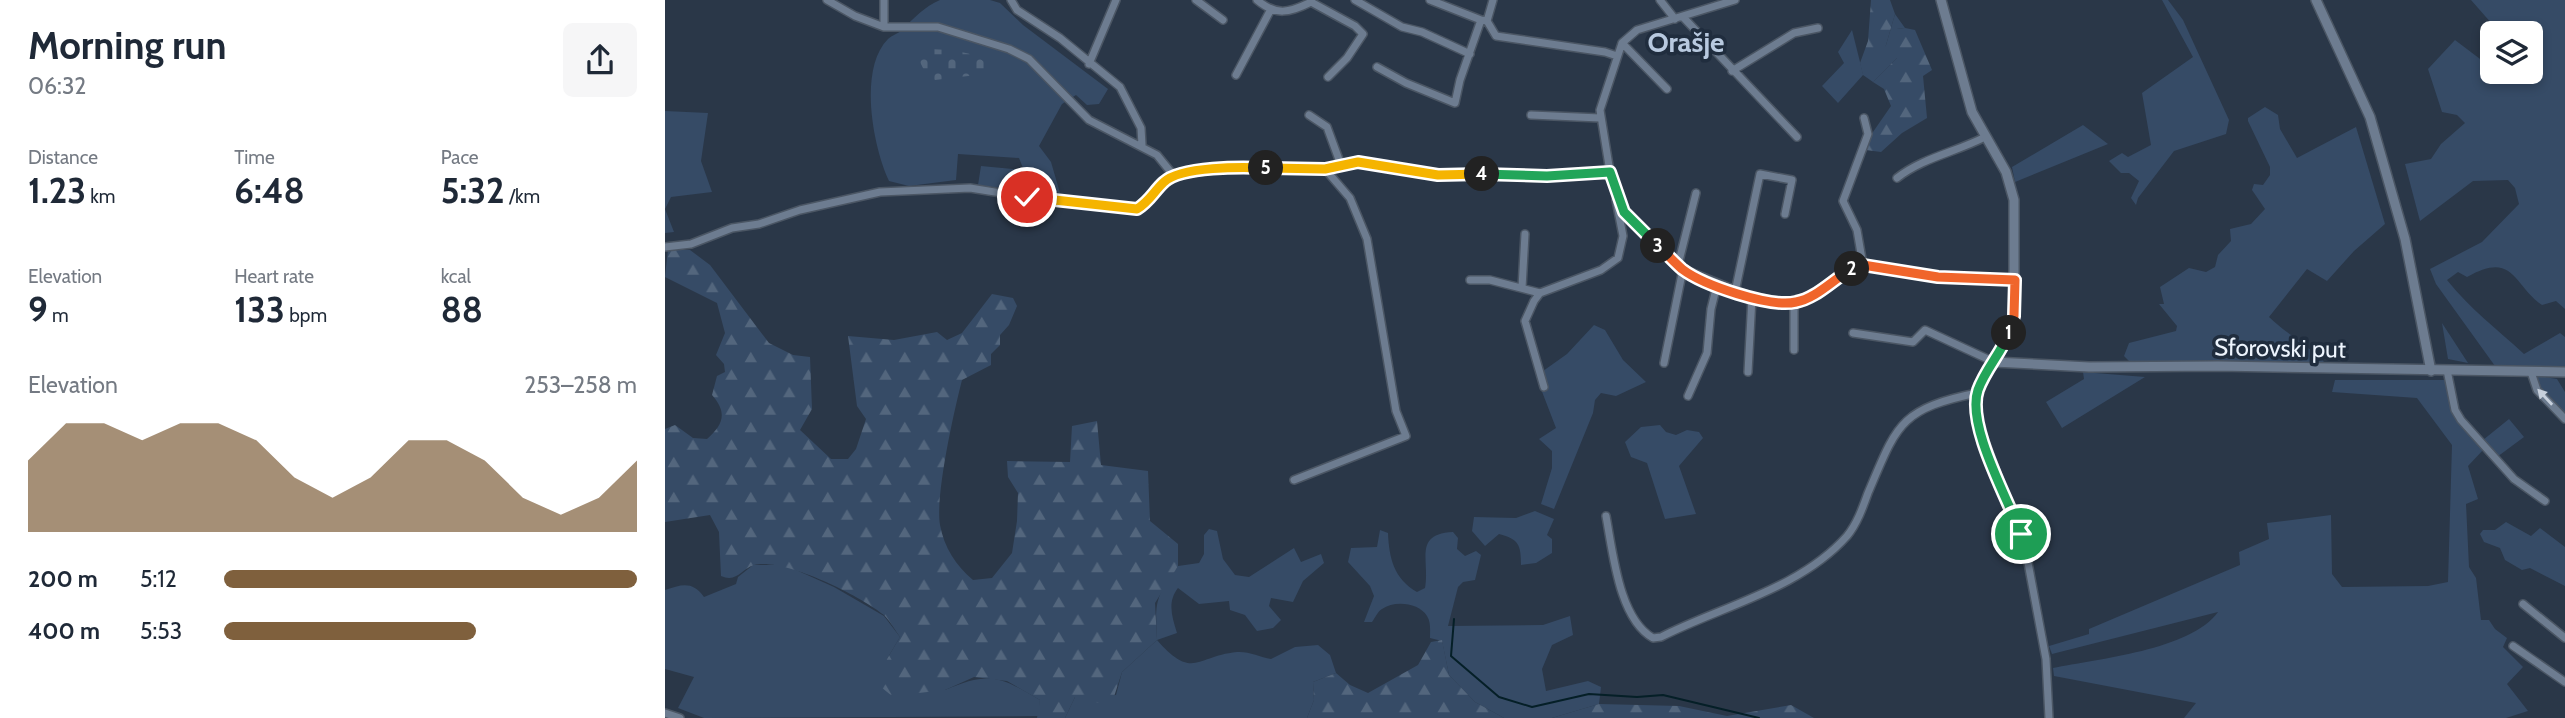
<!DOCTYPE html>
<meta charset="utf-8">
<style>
:root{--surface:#fff;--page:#f6f6f7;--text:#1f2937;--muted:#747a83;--accent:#7f603d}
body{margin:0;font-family:Cabin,sans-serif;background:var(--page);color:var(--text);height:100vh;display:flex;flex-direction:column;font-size:26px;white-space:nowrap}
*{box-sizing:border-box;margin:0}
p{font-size:23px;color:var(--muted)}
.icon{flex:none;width:38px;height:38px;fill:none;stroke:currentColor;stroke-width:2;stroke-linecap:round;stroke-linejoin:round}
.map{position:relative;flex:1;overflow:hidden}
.side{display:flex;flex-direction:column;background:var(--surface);width:665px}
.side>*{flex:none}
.controls{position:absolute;left:1815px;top:21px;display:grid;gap:14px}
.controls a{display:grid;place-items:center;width:63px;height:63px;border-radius:10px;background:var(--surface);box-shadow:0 4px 10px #0003;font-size:35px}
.pin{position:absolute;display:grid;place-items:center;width:60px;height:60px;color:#fff;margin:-30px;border:4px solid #fff;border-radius:50%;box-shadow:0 2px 7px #0007}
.km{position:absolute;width:35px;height:35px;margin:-18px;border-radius:50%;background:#222;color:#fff;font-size:19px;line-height:35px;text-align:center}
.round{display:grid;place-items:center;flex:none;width:74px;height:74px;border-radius:10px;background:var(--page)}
.headline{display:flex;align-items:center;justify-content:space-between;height:119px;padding:0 28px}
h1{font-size:38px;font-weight:700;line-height:52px}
.metrics{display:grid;grid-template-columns:repeat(3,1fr);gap:10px;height:119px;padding:7px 28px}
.metrics div{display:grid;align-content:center}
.metrics b{font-size:35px;font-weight:700}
.metrics small{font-size:19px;font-weight:400}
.metrics p{font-size:19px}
.chart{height:196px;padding:14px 28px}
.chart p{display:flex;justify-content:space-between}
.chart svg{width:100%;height:126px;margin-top:7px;fill:var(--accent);opacity:.7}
ul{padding:0 28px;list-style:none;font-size:23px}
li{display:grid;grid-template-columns:112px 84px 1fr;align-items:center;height:52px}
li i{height:18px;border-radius:9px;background:var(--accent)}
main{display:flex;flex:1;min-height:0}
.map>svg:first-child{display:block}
</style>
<main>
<section class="side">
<div class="headline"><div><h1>Morning run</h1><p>06:32</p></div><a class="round"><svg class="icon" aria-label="share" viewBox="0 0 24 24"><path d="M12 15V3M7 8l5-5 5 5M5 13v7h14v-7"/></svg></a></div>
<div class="metrics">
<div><p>Distance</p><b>1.23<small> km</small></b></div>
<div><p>Time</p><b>6:48</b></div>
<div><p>Pace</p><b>5:32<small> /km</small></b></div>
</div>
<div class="metrics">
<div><p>Elevation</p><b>9<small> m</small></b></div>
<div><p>Heart rate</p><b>133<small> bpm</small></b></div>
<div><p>kcal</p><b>88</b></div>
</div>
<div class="chart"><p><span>Elevation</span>253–258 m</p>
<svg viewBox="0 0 160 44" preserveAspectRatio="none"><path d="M0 44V19L10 6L20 6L30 12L40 6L50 6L60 12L70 25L80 32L90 25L100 12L110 12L120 19L130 32L140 38L150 32L160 19V44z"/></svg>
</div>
<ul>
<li><b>200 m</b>5:12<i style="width:100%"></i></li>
<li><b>400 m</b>5:53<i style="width:61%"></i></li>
</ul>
</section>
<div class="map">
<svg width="1900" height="718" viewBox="0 0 1900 718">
<defs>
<pattern id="forest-firs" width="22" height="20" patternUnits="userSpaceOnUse" patternTransform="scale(1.75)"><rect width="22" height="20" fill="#364b66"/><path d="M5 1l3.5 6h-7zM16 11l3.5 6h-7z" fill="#53667d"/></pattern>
<pattern id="cemetery-stones" width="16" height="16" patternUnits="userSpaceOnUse" patternTransform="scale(1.75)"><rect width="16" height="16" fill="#364b66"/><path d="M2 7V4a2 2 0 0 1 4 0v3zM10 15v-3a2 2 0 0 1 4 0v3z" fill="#53667d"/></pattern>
</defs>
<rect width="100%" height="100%" fill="#2a3748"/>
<path fill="#364b66" d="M275 0H325L335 3 358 25 443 89 434 104 422 105 411 95 397 104 374 146 386 162 395 193 358 188 360 173 354 158 293 154 291 180 244 186 224 181C208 147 193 69 223 39 227 35 233 34 237 30 250 17 259 7 275 0Z
M1497 0H1503L1518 20 1564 120 1561 134 1509 151 1473 198 1471 205 1466 198 1474 181 1464 173H1456L1444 161 1457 153 1463 157 1486 145 1477 93 1528 57Z
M1806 0H1900V309L1891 301 1877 305C1848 285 1849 250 1802 277L1793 272 1782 280C1806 310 1831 328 1859 354L1895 333 1900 337V366H1830L1771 284 1765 269 1817 242 1854 204 1850 188 1843 180 1808 181 1755 221 1740 164 1766 159 1776 144 1800 123 1792 115 1777 112 1763 69 1790 40 1827 68V72H1866V33H1835Z
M1230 14 1240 28 1232 29V58L1208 82 1198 75 1173 103 1157 86 1179 63 1173 52 1187 30 1198 74 1221 45Z
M1600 107 1613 115 1615 129 1632 158 1691 127 1720 224 1689 251 1662 281 1642 269 1604 317C1623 335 1644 346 1662 365L1465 362 1459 356 1464 343 1511 331 1512 326 1494 304H1499L1495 287 1524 268 1541 272 1550 267 1553 255 1566 241 1565 229 1586 224 1600 209 1587 190 1589 184 1598 185 1605 175V167L1583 121V118Z
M0 111 43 113 36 161 47 192 6 197 0 209 9 232 0 233Z
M1418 125 1443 144 1350 182 1347 167Z
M316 166 357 170 354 190 313 185Z
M1777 323 1803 363 1783 359Z
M929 325 940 330 958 360 981 382 951 396 936 393 930 400 928 413 889 509 876 504 887 468V451L874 439 891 428 871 376 902 354Z
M1418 372 1480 377 1397 428 1381 402 1419 379Z
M1873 376 1892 379 1900 392V416L1872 386Z
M1670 380H1780L1789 417 1819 449 1803 466 1813 499 1801 504 1804 567 1811 578 1816 620H1824L1830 629 1842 638 1838 647 1858 667 1842 684 1863 711 1841 718H1519L1531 703 1389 676 1388 668C1432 659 1526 650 1553 612L1387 654 1384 646 1424 634V629L1575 565 1574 552 1604 539 1602 523 1666 515 1667 574 1677 587 1763 586 1783 582 1787 445 1752 398 1667 392Z
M1844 419 1859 437 1832 457 1818 440Z
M995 425 1001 432 1011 435 1022 430 1034 432 1038 438 1014 466 1031 514 1000 519 982 463 966 457 960 442 976 427Z
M870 511 889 519 882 535 887 539V553L871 563 856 565C856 545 854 539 834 534L820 546 807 531 809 517 851 518Z
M1841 522 1866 536 1875 528 1900 547V586L1865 568 1857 570 1840 560 1835 548 1819 542 1815 534 1818 530H1830Z
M544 529 552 531 558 559 570 575 584 577 629 548 636 562 656 554 659 563 638 581 628 602 606 598 604 606 616 620 608 628 592 631 580 615 565 610 564 601 534 604 513 588C502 602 507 617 512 633L492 640C528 681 531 656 572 652 583 651 595 657 606 659L630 647 653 645 665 655 671 673 648 682 649 700 642 718H400L410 697 451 695 457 672 492 640C490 601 490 598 513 566L534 563 539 554V535Z
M715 530 723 533C724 558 729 579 752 592L760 588C765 560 748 534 788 532L793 538 792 549 800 556 811 551 816 555 810 580 798 582 793 587 783 626 878 625 905 616 908 635 887 645 877 669 881 691 923 681 936 687 934 704 887 718H839L810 702 784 675 777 641 765 638C765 631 766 622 762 616 754 603 730 600 717 609 713 611 710 618 707 622H699L709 596 705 586 683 562 686 548 712 547Z
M88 565H120L169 587 219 616 235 637 222 659 280 690C324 671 335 676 375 700L374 716 39 718 13 708 29 677 0 669V590C17 584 28 581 39 597L71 584 73 577Z"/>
<path fill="url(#forest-firs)" d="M1206 0H1225L1230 14 1221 45 1216 56 1198 75 1195 63 1203 41Z
M1240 28 1250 30 1267 70 1258 76 1262 118 1237 133 1216 152 1201 150 1208 132 1226 106 1219 89 1208 82 1232 58V29Z
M3 250H25L45 265 104 343 128 355 145 357 147 409 135 430 166 459H183L191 449 201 419 192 406 183 336 229 340 272 332 282 340 297 333 327 294 348 298 352 306 344 325 335 335V345L326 354V365L297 380C289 411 270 496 275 525 279 547 291 566 308 580L327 578 347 553 352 521 353 493 343 477 342 461 405 462 407 426 432 421 436 465 483 471 485 521 513 544V566L490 603 492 640 457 672 446 706 410 697 400 718H372L375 700 342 681 309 677 280 690 227 696 216 687 222 659 235 637C230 630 225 621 219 615 196 596 118 557 89 565 76 569 72 583 56 576L54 532 45 515 0 522V429L10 425 28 438 42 439C58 425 63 413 47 395L52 376 60 372 59 364 51 355 60 333 52 303 0 277Z
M777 640 784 675 810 702 839 718H642L649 700 648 682 671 673 685 685 703 693 753 665 766 642Z
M934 704 1014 706 1062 716 1126 705 1149 718H887Z"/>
<path fill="url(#cemetery-stones)" d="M260 49C283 50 317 49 328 73L270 80 260 72 255 62Z"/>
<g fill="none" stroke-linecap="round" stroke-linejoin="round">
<path stroke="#051f27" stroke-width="2" d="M789 619 786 656 834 697 867 707 924 694 972 697 998 695 1094 718"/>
<g stroke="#4b5664" stroke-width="10">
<path id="minor" d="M162 0 190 16 219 27H273L344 49 364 59 424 120 492 155 509 176 557 168 660 169 693 162 773 175 882 176 945 172 935 110 957 43 972 30 1070 0
M346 0 352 10 395 38 455 87 476 128 477 145
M531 0 558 20
M592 0C611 16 624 13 646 2L690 26 698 34 682 58 663 77
M690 0 737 27 757 32 805 54
M765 0 816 20
M828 0 822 21 831 36 940 52 952 56
M995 0 1010 19
M1018 17 1132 137
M219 27V0
M957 43 1002 89
M424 64 451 0
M712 67 741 83 790 103 795 80 816 20 822 21
M1067 71 1129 33 1153 28
M571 75 605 11
M644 115 662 127 676 165
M866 115 935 118
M945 172 959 212 1018 269 1087 297 1129 303 1149 295 1179 273 1198 265 1273 277 1350 280
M1232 178C1257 158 1291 152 1320 137
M0 247 26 244 67 228 94 224 135 210 215 192 305 188 379 200 472 209C487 200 494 185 509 176
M1013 265 1031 193
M1198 265 1192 230 1178 201 1203 134 1199 118
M805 280H825L875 293
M857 288 860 234
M1070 292 1095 174 1127 180 1120 214
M1129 303V350
M1188 333 1248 342 1260 330 1329 362 1312 393V420L1361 552 1381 659 1384 718
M999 363 1018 269
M1782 370 1790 410 1796 420 1849 479 1880 501
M1083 372 1087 297
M1866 372 1872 390 1900 419
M879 387 860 321 869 301 875 293 936 270 953 258 958 236 951 200
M1023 396 1042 353 1046 309 1052 285
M629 480 741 436 731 411 702 239 685 198 660 169
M941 516C948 553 954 619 988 638L996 637C1057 606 1135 589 1182 536 1192 524 1198 507 1203 493 1232 425 1234 409 1312 393
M1858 604 1900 638
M1848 646 1900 682
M0 713 15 718"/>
</g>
<g stroke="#4b5664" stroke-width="12">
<path id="tertiary" d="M1276 0 1307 112 1341 172 1349 200V316L1343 337 1329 362 1424 367 1553 366 1900 372
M1651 0 1705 117 1740 239 1766 371"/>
</g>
<use href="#minor" stroke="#6d7c90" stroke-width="7"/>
<use href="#tertiary" stroke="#6d7c90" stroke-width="9"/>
</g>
<defs><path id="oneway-solid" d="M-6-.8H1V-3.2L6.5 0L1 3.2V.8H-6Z" transform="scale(1.75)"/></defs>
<use fill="#c7d0dc" href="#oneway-solid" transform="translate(1880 397) rotate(-133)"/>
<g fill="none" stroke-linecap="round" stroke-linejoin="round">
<g stroke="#fff" stroke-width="14">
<path id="split-1" d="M1344 333C1336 353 1320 370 1313 390 1301 425 1343 499 1356 534"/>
</g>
<g stroke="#fff" stroke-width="14">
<path id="split-2" d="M1187 269 1198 265 1273 277 1350 280 1349 316 1344 333"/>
</g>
<g stroke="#fff" stroke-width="14">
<path id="split-3" d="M993 246C1001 253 1009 262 1017 269 1038 285 1105 308 1131 302 1152 298 1168 279 1187 269"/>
</g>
<g stroke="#fff" stroke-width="14">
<path id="split-4" d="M817 174 882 176 945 172 959 212 993 246"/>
</g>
<g stroke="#fff" stroke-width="14">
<path id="split-5" d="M601 168 660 169 693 162 773 175 817 174"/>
</g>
<g stroke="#fff" stroke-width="14">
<path id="split-6" d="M362 197 472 209C485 201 489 191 499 182 516 166 578 167 601 168"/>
</g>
<use href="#split-1" stroke="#22a559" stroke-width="9"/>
<use href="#split-2" stroke="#f0652b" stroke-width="9"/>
<use href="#split-3" stroke="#f0652b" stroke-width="9"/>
<use href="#split-4" stroke="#22a559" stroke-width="9"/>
<use href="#split-5" stroke="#f5b400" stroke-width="9"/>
<use href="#split-6" stroke="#f5b400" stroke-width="9"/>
</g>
<g text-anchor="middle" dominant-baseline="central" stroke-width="7" stroke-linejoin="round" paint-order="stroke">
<g font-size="24" fill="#edf4fd" stroke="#202d3e">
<text transform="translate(1615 348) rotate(1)">Sforovski put</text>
</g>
<g font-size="28" font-weight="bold" fill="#b8c9df" stroke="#202d3e">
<text x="1021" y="42">Orašje</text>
</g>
</g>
</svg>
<div class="controls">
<a><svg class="icon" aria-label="layers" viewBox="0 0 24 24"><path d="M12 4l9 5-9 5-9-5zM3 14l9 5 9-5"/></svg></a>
</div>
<div class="pin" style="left:1356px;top:534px;background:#1e9e55"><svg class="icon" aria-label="arrive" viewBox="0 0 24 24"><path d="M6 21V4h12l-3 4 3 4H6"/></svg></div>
<div class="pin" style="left:362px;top:197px;background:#d93025"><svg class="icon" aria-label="check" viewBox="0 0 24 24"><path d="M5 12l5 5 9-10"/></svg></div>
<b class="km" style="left:1344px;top:333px">1</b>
<b class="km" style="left:1187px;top:269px">2</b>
<b class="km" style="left:993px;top:246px">3</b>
<b class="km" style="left:817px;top:174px">4</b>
<b class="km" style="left:601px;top:168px">5</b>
</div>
</main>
